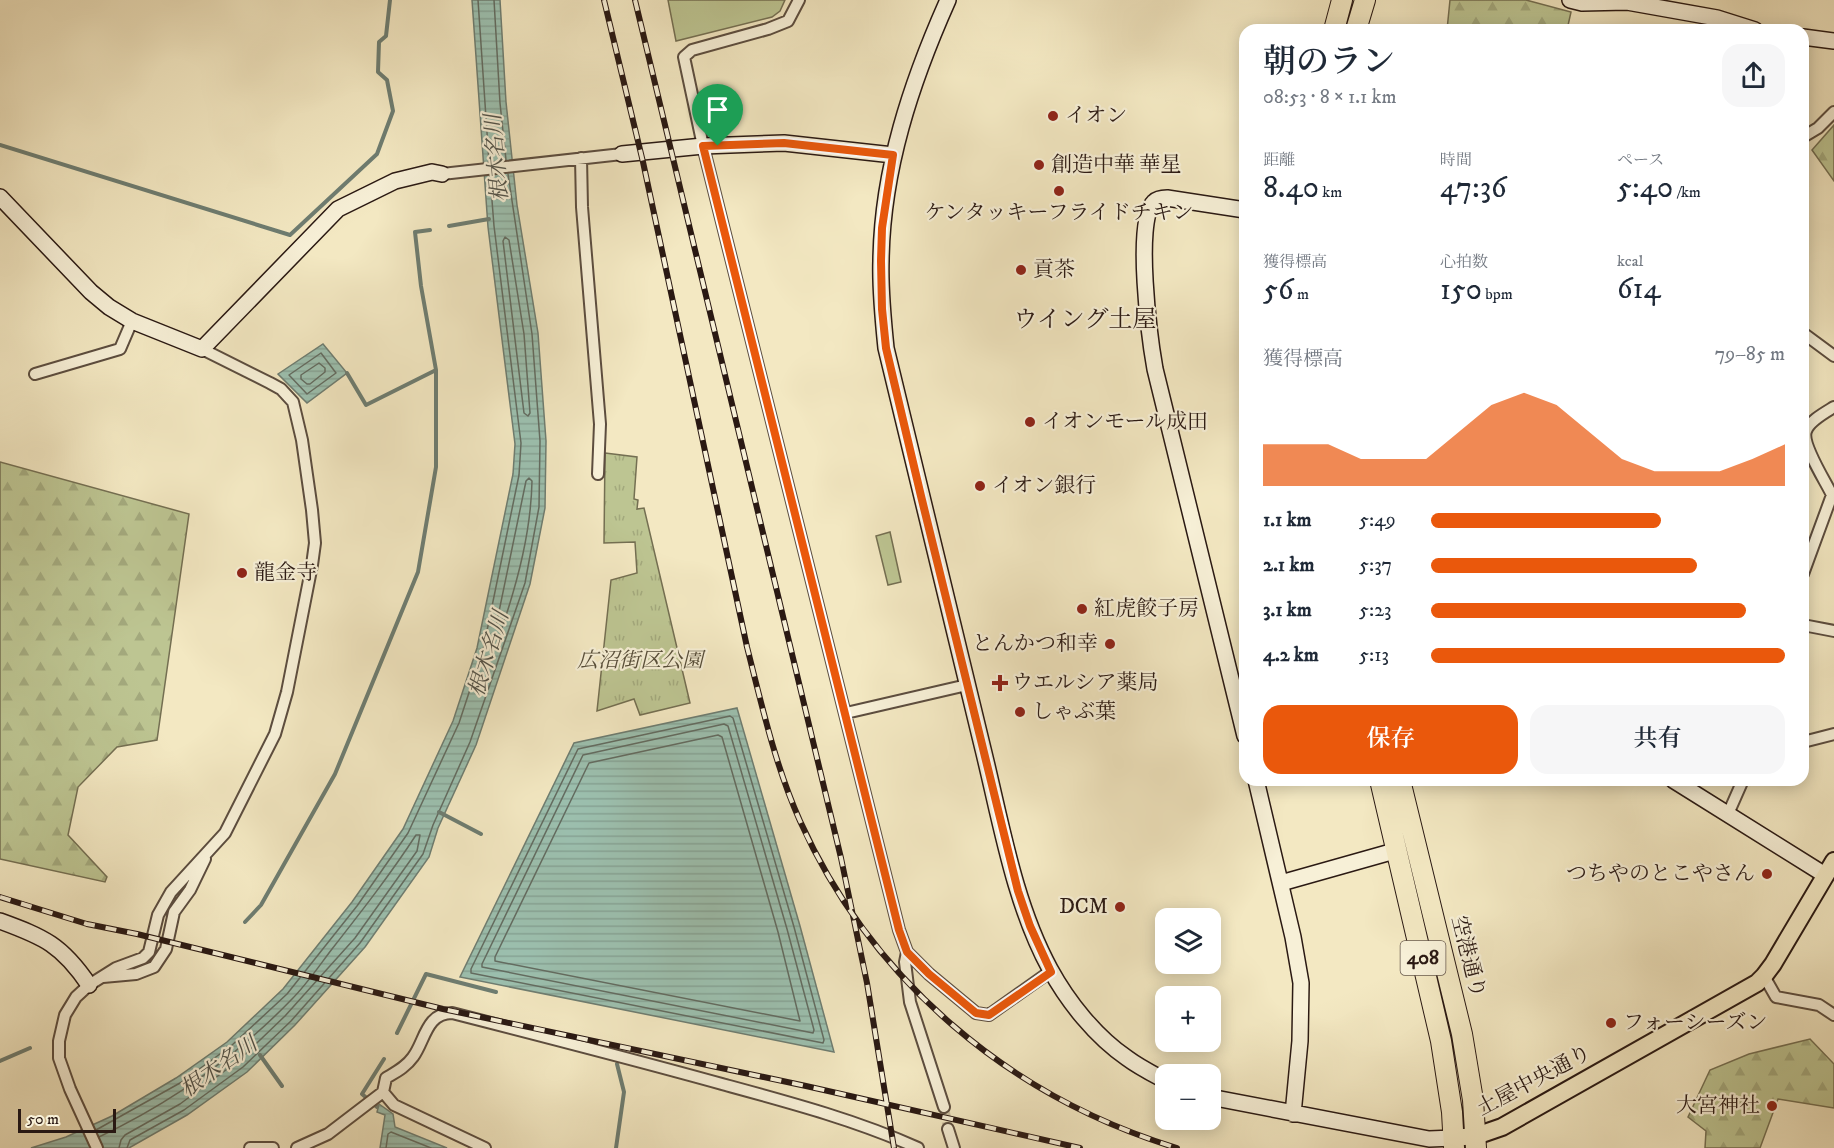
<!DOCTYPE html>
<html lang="ja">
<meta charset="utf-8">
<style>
:root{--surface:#fff;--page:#f6f6f7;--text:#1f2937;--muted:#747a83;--accent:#ea580c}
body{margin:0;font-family:"IM FELL DW Pica","Noto Serif JP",serif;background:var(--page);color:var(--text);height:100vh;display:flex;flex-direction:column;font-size:22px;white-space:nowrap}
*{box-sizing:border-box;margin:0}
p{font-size:20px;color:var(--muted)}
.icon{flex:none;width:33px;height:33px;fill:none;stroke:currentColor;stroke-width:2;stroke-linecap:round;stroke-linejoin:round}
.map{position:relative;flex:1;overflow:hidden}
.panel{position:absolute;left:1239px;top:24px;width:570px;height:762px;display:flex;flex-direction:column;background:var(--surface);border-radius:18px;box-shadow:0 3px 15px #0003}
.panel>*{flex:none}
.buttons{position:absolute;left:1155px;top:908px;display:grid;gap:12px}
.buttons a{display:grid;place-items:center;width:66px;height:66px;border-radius:12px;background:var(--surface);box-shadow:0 3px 15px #0003;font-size:30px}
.scale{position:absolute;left:18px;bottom:15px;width:98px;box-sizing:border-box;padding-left:6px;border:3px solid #2a1913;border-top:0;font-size:16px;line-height:21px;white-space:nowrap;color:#2a1913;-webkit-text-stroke:4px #f7f0d7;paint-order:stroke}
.pin{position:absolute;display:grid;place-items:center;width:51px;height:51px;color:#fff;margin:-62px -26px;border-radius:50% 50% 50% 0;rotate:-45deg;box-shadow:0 0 6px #0007}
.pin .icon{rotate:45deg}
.round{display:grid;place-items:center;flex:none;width:63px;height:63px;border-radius:18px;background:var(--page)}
.summary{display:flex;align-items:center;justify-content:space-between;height:102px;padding:0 24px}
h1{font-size:33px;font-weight:600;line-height:45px}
.stats{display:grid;grid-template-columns:repeat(3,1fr);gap:9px;height:102px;padding:6px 24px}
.stats div{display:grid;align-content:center}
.stats b{font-size:30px;font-weight:600}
.stats small{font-size:16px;font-weight:400}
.stats p{font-size:16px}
.chart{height:168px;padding:12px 24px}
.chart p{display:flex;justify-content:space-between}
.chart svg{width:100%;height:108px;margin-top:6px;fill:var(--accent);opacity:.7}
.primary-button{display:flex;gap:12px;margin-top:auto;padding:12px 24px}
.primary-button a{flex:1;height:69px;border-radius:18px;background:var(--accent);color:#fff;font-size:24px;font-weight:600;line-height:69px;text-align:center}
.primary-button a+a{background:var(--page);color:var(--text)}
ul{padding:0 24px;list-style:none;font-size:20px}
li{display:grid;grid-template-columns:96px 72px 1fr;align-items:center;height:45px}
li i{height:15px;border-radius:8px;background:var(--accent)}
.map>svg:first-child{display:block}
</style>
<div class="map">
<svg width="1834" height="1148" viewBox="0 0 1834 1148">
<defs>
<pattern id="forest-firs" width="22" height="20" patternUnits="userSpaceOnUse" patternTransform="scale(1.5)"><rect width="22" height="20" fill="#bdc592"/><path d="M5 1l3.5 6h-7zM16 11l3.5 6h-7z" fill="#a3a97d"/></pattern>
<pattern id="park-tufts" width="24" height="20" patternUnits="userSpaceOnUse" patternTransform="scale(1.5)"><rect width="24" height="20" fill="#bdc592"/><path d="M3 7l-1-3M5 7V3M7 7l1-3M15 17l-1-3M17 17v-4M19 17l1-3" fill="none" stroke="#a3a97d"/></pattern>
<pattern id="water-rules" width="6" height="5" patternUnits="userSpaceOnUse" patternTransform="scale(1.5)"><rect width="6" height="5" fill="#9cc0af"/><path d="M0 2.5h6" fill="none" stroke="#87a496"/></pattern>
</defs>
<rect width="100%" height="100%" fill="#f3e8c2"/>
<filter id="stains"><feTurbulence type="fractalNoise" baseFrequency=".00333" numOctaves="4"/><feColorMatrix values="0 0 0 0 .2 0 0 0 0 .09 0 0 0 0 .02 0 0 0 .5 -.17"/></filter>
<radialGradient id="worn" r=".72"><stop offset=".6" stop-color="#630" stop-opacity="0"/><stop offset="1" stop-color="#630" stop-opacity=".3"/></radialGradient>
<path fill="#bdc592" stroke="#746f52" stroke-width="1.5" d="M668 0H785L780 11 772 17 676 41Z
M890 532 901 582 888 585 876 536Z"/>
<path fill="url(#forest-firs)" stroke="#746f52" stroke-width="1.5" d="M1450 0H1526L1571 12 1567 30H1447Z
M1834 125V181L1812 150Z
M0 462 189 514 157 740 117 747 78 787 68 835 107 877 105 882 0 859Z
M1810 1039 1834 1064V1108L1778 1099 1760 1148H1705L1706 1131 1688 1117 1710 1070 1749 1054Z"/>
<path fill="url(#park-tufts)" stroke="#746f52" stroke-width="1.5" d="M605 453 637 457 634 499 638 500 637 509 644 508 690 703 640 715 634 699 597 711 611 580 637 573 635 542 604 543Z"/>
<path fill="url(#water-rules)" stroke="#6e7d71" stroke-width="1.5" d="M472 0H500L506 102 517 205 538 333 546 441 545 508 530 584 476 745 438 828 429 857 365 947 295 1025 247 1072 187 1115 129 1148H31L66 1137 112 1116 176 1078 227 1042 283 989 352 902 403 829 453 721 477 648 513 474 515 444 488 227Z
M323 344 347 373 307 403 278 374Z
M737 708 800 926 834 1052 460 977 574 743Z
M379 1104 393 1114 395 1127 447 1148H380L385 1115 377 1112Z"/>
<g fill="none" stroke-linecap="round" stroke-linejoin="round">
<path stroke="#636c61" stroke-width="1.5" d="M478 0 489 162
M494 0 500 103 506 160
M505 237 509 240 524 334 530 413 528 416 524 413 503 241Z
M321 353 336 373 307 394 289 375Z
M319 363 325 368V372L310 384H307L301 379V375Z
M529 478 532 481C531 531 518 580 502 628L498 629 496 626 526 481Z
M730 716 733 718 794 927 824 1040 823 1043 471 973V969L578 749Z
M724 724 728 726 787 929 814 1030 813 1033 482 967V964L583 755Z
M718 735 722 737 778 932 800 1021 495 961V957L589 763Z
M96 1130 180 1083 231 1046 287 994 357 906 408 833 459 723 483 650 519 475 521 443 494 226 490 175
M99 1137C171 1103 237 1056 292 999 307 984 319 966 332 949 361 912 390 875 416 835H420L417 851 355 938 285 1016 238 1061 180 1104 125 1135 121 1140 119 1148
M127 1148 130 1140 184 1110 243 1067 291 1021 360 943 423 854 433 825 470 742 525 583 539 507 540 441 532 334 508 174
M386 1148 388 1134 391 1132 431 1148"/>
<path stroke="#6e7d71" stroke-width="4" d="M0 145 290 235 377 154 393 111 387 80 378 72 379 42 386 36 390 0
M449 226 489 219
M347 373 366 405 436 370 421 286 415 232 430 230
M439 812 481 834
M245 922 261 905 335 774 418 572 436 467V370
M397 1033 426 974 496 992
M260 1055 282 1086
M0 1061 30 1048
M377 1107 362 1094 384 1059
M616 1148 624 1092 617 1064"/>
<path stroke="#cbbf9f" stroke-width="10" stroke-dasharray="10 5" stroke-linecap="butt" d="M944 1107 948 1129"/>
<g stroke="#5c4d3f" stroke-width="14">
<path id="street" d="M799 0 788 21 768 29 692 50 684 57 703 146 899 930 907 952 929 974 976 1013 989 1015 1051 971
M1803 137 1818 128 1834 112
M581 158 582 207 600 424 598 474
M442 174 622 154
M1803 333 1834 356
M35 374 120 349 132 321
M1803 574 1832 495C1826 482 1801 444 1806 431 1809 421 1826 412 1834 407
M1803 625 1834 631
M846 713 967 685
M1803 742 1834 734
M1728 814 1743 780
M907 952 905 962 910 1002 944 1107
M1764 976 1776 997 1819 1005 1834 1015
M103 977 136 974 154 967 166 949 174 912 190 890 205 859
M383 1092 394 1105 485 1148
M948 1129 954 1148
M97 1148 70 1089 59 1058V1041L65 1015 76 997 89 985 116 968 143 958 149 952 158 915 171 892 225 833 275 734 287 692 312 565 315 543 312 510 302 440 293 402 281 389 270 383 202 349
M250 1148H273
M297 1148 328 1134 383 1092 386 1078C396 1072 406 1067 413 1057 425 1041 426 1013 452 1013 542 1036 632 1059 722 1084 788 1102 856 1120 918 1148"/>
</g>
<g stroke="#2a1913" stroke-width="18">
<path id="secondary" d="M948 0C911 83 882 170 881 261 880 290 883 319 886 348 918 482 950 616 983 749 1001 822 1014 903 1050 969 1068 1002 1096 1037 1127 1058 1139 1067 1153 1074 1166 1081
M1570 0 1582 3 1627 2 1717 18 1755 30
M1803 37 1834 41
M622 154 703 146 784 143 893 155
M0 197 91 292 109 307 132 321 202 349 338 209 395 181 432 172 442 174
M1245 210 1167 198C1162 198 1157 199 1154 202 1134 221 1150 341 1155 369L1245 736
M1256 780 1293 937 1301 983 1300 1041 1293 1114
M1673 780 1825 875
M1281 883 1398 850
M0 921C44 937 62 945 89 985
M1210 1097 1429 1139 1454 1138"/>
</g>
<g stroke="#2a1913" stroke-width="20">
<path id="primary" d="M1464 1137 1476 1136 1502 1127 1757 983 1764 976 1773 964 1834 861"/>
</g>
<g stroke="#2a1913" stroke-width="22">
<path id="highway" d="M1334 30 1342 0
M1356 30 1365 0
M1380 780 1441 1041 1452 1112 1454 1148
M1400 780 1462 1034 1473 1100 1476 1148"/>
</g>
<use href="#street" stroke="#f7f0d7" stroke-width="10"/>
<use href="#secondary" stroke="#f7f0d7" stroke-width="15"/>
<use href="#primary" stroke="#f3e8c2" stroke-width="16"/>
<use href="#highway" stroke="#f3e8c2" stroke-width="20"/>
<g stroke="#2a1913" stroke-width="6">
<path id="rail" d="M604 0 643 162 747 647C762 706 775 765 800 821 872 981 1010 1097 1177 1148
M635 0 841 858 867 983 894 1148
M0 897 87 924 137 934 443 1009 806 1086 1080 1148"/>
</g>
<use href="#rail" stroke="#f7f0d7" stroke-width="4" stroke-dasharray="11" stroke-linecap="butt"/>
</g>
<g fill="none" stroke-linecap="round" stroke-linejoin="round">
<g stroke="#fff" stroke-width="12">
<path id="route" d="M784 143 893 155 882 228 881 261 882 309 886 348 921 496 1018 891 1030 926 1051 972 989 1015 976 1013 929 974 907 952 899 930 703 146Z"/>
</g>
<use href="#route" stroke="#ea580c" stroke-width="8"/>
</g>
<g fill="#8f2418" stroke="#f7f0d7" stroke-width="2">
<circle cx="1053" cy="116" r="6"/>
<circle cx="1039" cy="165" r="6"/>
<circle cx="1059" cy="191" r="6"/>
<circle cx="1021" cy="270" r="6"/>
<circle cx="1030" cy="422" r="6"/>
<circle cx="980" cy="486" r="6"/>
<circle cx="242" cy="573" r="6"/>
<circle cx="1082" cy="609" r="6"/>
<circle cx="1110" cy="644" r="6"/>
<path d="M997 674h6v6h6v6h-6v6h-6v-6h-6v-6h6z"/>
<circle cx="1020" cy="712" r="6"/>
<circle cx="1767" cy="874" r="6"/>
<circle cx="1120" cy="907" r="6"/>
<circle cx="1611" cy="1023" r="6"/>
<circle cx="1772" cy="1106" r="6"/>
</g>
<g text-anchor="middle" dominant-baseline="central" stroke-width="4.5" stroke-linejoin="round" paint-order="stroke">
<rect fill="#f7f0d7" stroke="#685a4e" stroke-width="1.5" x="1400.5" y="941" width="45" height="34" rx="4.5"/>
<g font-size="20" font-weight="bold" fill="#2a1913">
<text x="1423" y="958">408</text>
</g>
<g font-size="21" fill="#2a1913" stroke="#f7f0d7" text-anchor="start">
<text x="1065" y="116">イオン</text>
<text x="1051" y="165">創造中華 華星</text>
<text x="1059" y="213" text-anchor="middle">ケンタッキーフライドチキン</text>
<text x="1033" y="270">貢茶</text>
<text x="1042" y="422">イオンモール成田</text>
<text x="992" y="486">イオン銀行</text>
<text x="254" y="573">龍金寺</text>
<text x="1094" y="609">紅虎餃子房</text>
<text x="1098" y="644" text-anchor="end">とんかつ和幸</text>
<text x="1012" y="683">ウエルシア薬局</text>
<text x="1032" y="712">しゃぶ葉</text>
<text x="1755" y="874" text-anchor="end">つちやのとこやさん</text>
<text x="1108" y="907" text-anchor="end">DCM</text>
<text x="1623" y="1023">フォーシーズン</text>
<text x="1760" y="1106" text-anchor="end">大宮神社</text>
</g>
<g font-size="21" font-style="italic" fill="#564d39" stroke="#f7f0d7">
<text x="640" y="661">広沼街区公園</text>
</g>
<g font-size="21" fill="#2a1913" stroke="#f7f0d7">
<text transform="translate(1468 957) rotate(76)">空港通り</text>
<text transform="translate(1534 1081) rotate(-28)">土屋中央通り</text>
</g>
<g font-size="22" font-style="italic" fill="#52534a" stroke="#f7f0d7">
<text transform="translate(497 158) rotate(-95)">根木名川</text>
<text transform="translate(489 654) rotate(-73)">根木名川</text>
<text transform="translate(219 1067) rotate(-35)">根木名川</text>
</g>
<g font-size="24" fill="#2a1913" stroke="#f7f0d7">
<text x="1085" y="320">ウイング土屋</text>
</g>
</g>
<rect width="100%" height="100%" filter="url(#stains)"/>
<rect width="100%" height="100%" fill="url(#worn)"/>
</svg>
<div class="buttons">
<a><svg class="icon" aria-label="layers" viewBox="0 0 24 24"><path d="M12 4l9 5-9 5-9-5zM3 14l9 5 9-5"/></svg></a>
<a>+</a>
<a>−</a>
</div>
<div class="scale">50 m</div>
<div class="pin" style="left:718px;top:146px;background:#1e9e55"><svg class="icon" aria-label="arrive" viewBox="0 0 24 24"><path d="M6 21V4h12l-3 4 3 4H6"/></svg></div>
<section class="panel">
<div class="summary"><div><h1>朝のラン</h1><p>08:53 · 8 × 1.1 km</p></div><a class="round"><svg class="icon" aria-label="share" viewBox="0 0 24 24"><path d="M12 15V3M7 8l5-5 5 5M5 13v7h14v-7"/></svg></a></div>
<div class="stats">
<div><p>距離</p><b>8.40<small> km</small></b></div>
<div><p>時間</p><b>47:36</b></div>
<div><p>ペース</p><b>5:40<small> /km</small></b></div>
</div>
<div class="stats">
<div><p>獲得標高</p><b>56<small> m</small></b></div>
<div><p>心拍数</p><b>150<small> bpm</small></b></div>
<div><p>kcal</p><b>614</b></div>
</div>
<div class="chart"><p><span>獲得標高</span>79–85 m</p>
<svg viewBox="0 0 160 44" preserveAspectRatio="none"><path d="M0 44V27L10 27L20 27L30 33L40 33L50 33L60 22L70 11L80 6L90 11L100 22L110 33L120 38L130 38L140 38L150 33L160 27V44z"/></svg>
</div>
<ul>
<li><b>1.1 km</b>5:49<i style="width:65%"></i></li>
<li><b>2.1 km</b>5:37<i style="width:75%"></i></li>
<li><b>3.1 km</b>5:23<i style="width:89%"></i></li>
<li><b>4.2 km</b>5:13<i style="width:100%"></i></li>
</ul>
<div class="primary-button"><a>保存</a><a>共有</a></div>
</section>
</div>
